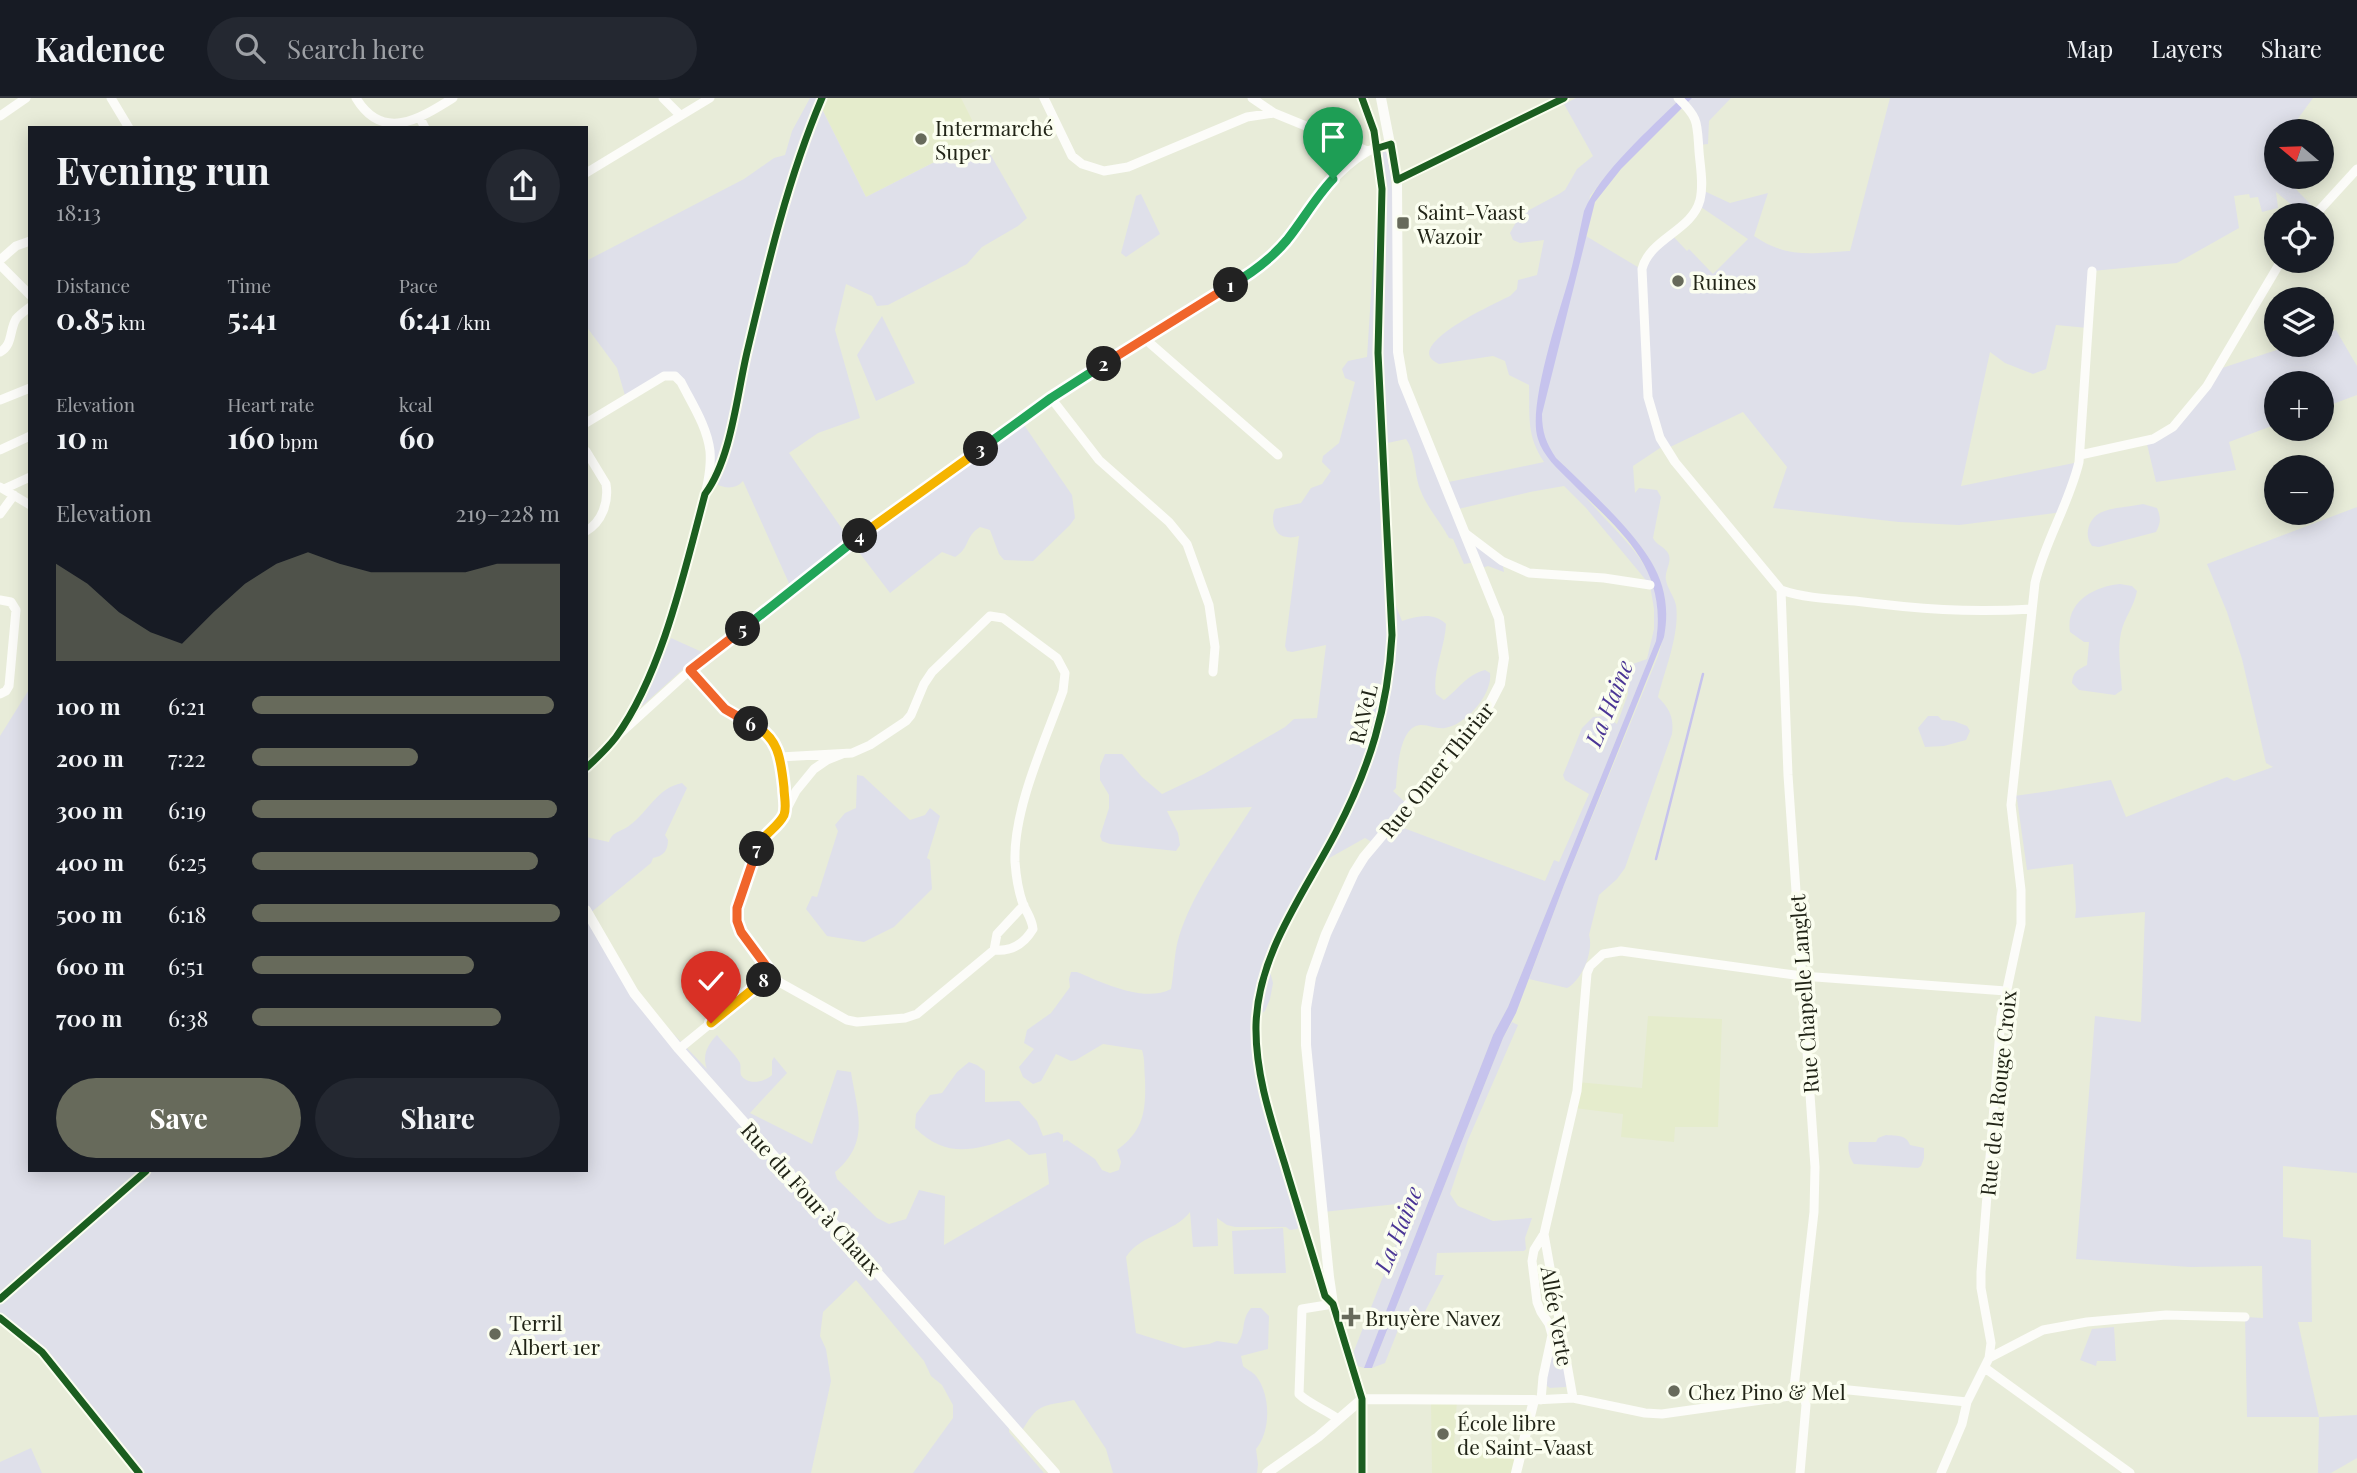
<!DOCTYPE html>
<meta charset="utf-8">
<style>
:root{--surface:#171b24;--page:#242831;--text:#f1f3f6;--muted:#9ea1a6;--line:#363941;--accent:#676a5b}
body{margin:0;font-family:"Playfair Display",serif;background:var(--page);color:var(--text);height:100vh;display:flex;flex-direction:column;font-size:26px;white-space:nowrap}
*{box-sizing:border-box;margin:0}
p{font-size:23px;color:var(--muted)}
.icon{flex:none;width:38px;height:38px;fill:none;stroke:currentColor;stroke-width:2;stroke-linecap:round;stroke-linejoin:round}
.map{position:relative;flex:1;overflow:hidden}
.panel{position:absolute;left:28px;top:28px;width:560px;height:1046px;display:flex;flex-direction:column;background:var(--surface);border-radius:0px;box-shadow:0 4px 18px #0003}
.panel>*{flex:none}
.needle{width:46px;rotate:289deg}
.tools{position:absolute;left:2264px;top:21px;display:grid;gap:14px}
.tools a{display:grid;place-items:center;width:70px;height:70px;border-radius:50%;background:var(--surface);box-shadow:0 4px 18px #0003;font-size:35px}
.pin{position:absolute;display:grid;place-items:center;width:60px;height:60px;color:#fff;margin:-72px -30px;border-radius:50% 50% 50% 0;rotate:-45deg;box-shadow:0 0 7px #0007}
.pin .icon{rotate:45deg}
.km{position:absolute;width:35px;height:35px;margin:-18px;border-radius:50%;background:#222;color:#fff;font-size:19px;line-height:35px;text-align:center}
.round{display:grid;place-items:center;flex:none;width:74px;height:74px;border-radius:37px;background:var(--page)}
.overview{display:flex;align-items:center;justify-content:space-between;height:119px;padding:0 28px}
h1{font-size:38px;font-weight:700;line-height:52px}
.figures{display:grid;grid-template-columns:repeat(3,1fr);gap:10px;height:119px;padding:7px 28px}
.figures div{display:grid;align-content:center}
.figures b{font-size:30px;font-weight:700}
.figures small{font-size:19px;font-weight:400}
.figures p{font-size:19px}
.chart{height:196px;padding:14px 28px}
.chart p{display:flex;justify-content:space-between}
.chart svg{width:100%;height:126px;margin-top:7px;fill:var(--accent);opacity:.7}
.button{display:flex;gap:14px;margin-top:auto;padding:14px 28px}
.button a{flex:1;height:80px;border-radius:42px;background:var(--accent);color:#fff;font-size:28px;font-weight:700;line-height:80px;text-align:center}
.button a+a{background:var(--page);color:var(--text)}
ul{padding:0 28px;list-style:none;font-size:23px}
li{display:grid;grid-template-columns:112px 84px 1fr;align-items:center;height:52px}
li i{height:18px;border-radius:9px;background:var(--accent)}
header{display:flex;align-items:center;gap:42px;box-sizing:border-box;height:98px;padding:0 35px;background:var(--surface);border-bottom:2px solid var(--line)}
header strong{font-size:33px}
nav{display:flex;gap:38px;margin-inline-start:auto;font-size:24px}
.search{width:490px;height:63px;background:var(--page);display:flex;align-items:center;gap:18px;box-sizing:border-box;padding:0 24px;border-radius:38px;color:var(--muted);font-size:26px}
.map>svg:first-child{display:block}
</style>
<header>
<strong>Kadence</strong>
<div class="search"><svg class="icon" aria-label="search" viewBox="0 0 24 24"><circle cx="10" cy="10" r="6"/><path d="M15 15l6 6"/></svg>Search here</div>
<nav><a>Map</a><a>Layers</a><a>Share</a></nav>
</header>
<div class="map">
<svg width="2357" height="1375" viewBox="0 0 2357 1375">
<rect width="100%" height="100%" fill="#e8ecd9"/>
<path fill="#e5eccc" d="M827 0H961L981 40 866 99 822 11Z
M1648 918 1722 921 1718 1029H1675L1674 1044 1621 1039 1623 1016 1574 1010 1577 984 1642 990Z
M1431 1301 1457 1302 1454 1347 1497 1358 1519 1361 1516 1375H1432Z"/>
<path fill="#dfe0ea" fill-rule="evenodd" d="M810 0H827L822 11 866 99 968 47 971 55 985 47 1027 120 1018 128 982 149 967 166 888 207 877 208 872 198 846 186 835 232 860 320 818 335 789 355 852 445 1020 321 1072 397 1075 420 1070 427 1033 463 1004 462 999 456 990 432 980 429C964 439 971 449 955 459L942 454 890 495 852 445 792 492 743 383C736 391 726 391 716 386L715 381 713 385 707 383 710 356 681 284 670 277 626 301 617 270 586 228V163L744 81 774 60 785 57 792 33Z
M1576 0H1681L1611 72 1590 98 1583 151 1586 138 1641 171 1671 136 1687 153 1689 151 1713 176 1748 141 1698 107 1702 92 1730 105 1768 95 1754 138C1788 161 1811 155 1850 153L1890 0H2313L2289 33H2277V79H2284L2318 114 2315 117H2304L2276 94 2278 110 2262 114 2258 99 2250 100 2249 96 2234 98 2239 130 2177 165 2092 173 2088 230 2056 227 2046 271 2033 276 2005 265 1990 254 1961 388 2079 364 2063 414 1959 427 1899 424 1773 410 1787 369 1743 314 1666 351 1663 348 1633 368 1635 395 1639 390 1657 392 1661 399 1653 440C1656 447 1664 448 1668 455 1673 464 1664 473 1666 482 1667 490 1674 498 1676 507 1680 536 1665 571 1658 599 1670 611 1674 620 1672 636L1625 770 1617 781 1599 797 1589 837C1594 853 1582 882 1567 890L1529 881 1564 787 1658 558C1684 477 1637 443 1586 389L1580 392C1622 446 1668 464 1656 543L1508 909 1493 937 1364 1270 1351 1266 1350 1263 1399 1138 1402 1137 1415 1104 1323 1114 1305 928 1326 836 1375 746 1365 740 1324 763 1320 762 1298 798 1275 848 1268 866 1273 885 1270 901 1265 913 1257 918C1251 988 1282 1059 1303 1125L1297 1131 1290 1132 1286 1129H1235L1227 1127 1217 1120 1218 1148 1193 1149 1190 1114C1174 1135 1141 1136 1126 1159L1136 1235 1184 1250 1209 1246 1217 1243 1237 1246C1247 1233 1240 1223 1251 1210H1261L1269 1218 1268 1251 1241 1258 1243 1268C1246 1271 1253 1274 1256 1278 1271 1297 1271 1333 1256 1351L1258 1366 1257 1375H1113L1106 1351 1074 1302C1040 1309 1039 1304 1020 1336L1009 1325V1334L1044 1375H913L953 1320V1307L942 1287 931 1278 924 1263 856 1182 823 1214 820 1238 826 1251 831 1283 811 1375H139L42 1254 0 1220V638L30 590V1073H586V822L634 895 707 971C702 958 707 947 717 937 724 946 735 956 740 965 741 968 740 974 741 977 748 988 765 984 772 977V963L774 959 787 975 750 1015 812 1046 837 972 851 974C857 1013 871 1044 835 1074L837 1081 877 1120 889 1126 906 1121 919 1092 945 1098 944 1147 1049 1086 1046 1055 1029 1057 1009 1041C972 1053 946 1060 915 1030L916 1016 930 997 942 995 957 974 969 964 977 967 985 973V1004L1019 1003 1037 1023 1043 1038 1058 1034 1063 1037V1044L1067 1042 1095 1061 1102 1072 1110 1075 1119 1072 1121 1064 1117 1052C1144 1032 1146 1013 1145 981 1144 971 1145 961 1142 952L1103 946 1076 962 1071 963 1056 956 1041 983 1033 986 1023 979 1019 969 1034 951 1024 945 1027 932 1051 915 1070 889 1069 881 1071 874H1077C1103 885 1144 905 1171 891 1174 875 1174 857 1178 842 1192 794 1225 752 1252 709L1167 713 1178 735 1180 747 1176 753 1110 746 1102 743 1100 738 1109 710V697L1100 682V668L1105 656H1122L1142 679 1162 696 1204 676 1285 629 1294 621 1317 620 1326 547 1292 554 1287 553 1285 548 1299 438C1295 439 1291 440 1287 439 1274 438 1270 422 1275 411L1301 405 1311 390 1322 386 1331 373 1322 364 1323 358 1339 345 1355 284 1345 280 1342 271 1348 263 1367 259 1378 89 1375 51 1391 46V82L1398 149V254L1444 385 1544 364C1526 337 1530 318 1529 287L1509 277 1505 263 1493 258 1439 266C1398 249 1498 204 1510 198L1517 191 1518 182 1537 177 1544 142 1520 145 1513 142 1510 135 1520 117 1559 96 1565 92 1577 71 1593 58 1564 6ZM1406 341C1416 355 1414 375 1420 391 1427 410 1440 423 1449 440L1453 441 1464 466 1476 464 1479 471 1488 468 1504 474 1502 463 1464 434 1454 412 1530 394 1564 388 1586 410 1650 487 1654 511V531L1647 561 1633 566 1628 583V596L1617 626 1604 618 1593 619 1582 630 1563 677 1565 682 1589 696 1559 764 1554 762 1545 783 1393 726 1408 707 1393 693 1396 690C1397 674 1399 637 1414 629 1424 623 1435 632 1445 630 1466 627 1493 596 1490 575L1485 572C1466 577 1459 591 1444 602L1436 596C1432 574 1445 550 1446 526 1433 514 1418 518 1402 523L1396 508 1390 510 1383 346Z
M1692 0H1731L1709 23 1708 46 1698 47 1697 28 1685 7Z
M1141 96 1160 136 1126 159 1121 155 1135 102 1136 98Z
M882 218 915 285 876 303 857 257Z
M2336 232 2357 268V297L2322 310V285H2277V326L2229 344 2236 372 2156 384 2146 342 2163 336 2216 272 2292 247H2322V237Z
M2143 406 2157 410C2161 419 2161 425 2156 434L2099 449 2092 448C2083 437 2089 419 2102 414 2114 409 2130 409 2143 406Z
M2357 409V1075L2283 1068V1139L2311 1142 2312 1224H2298L2319 1319 2357 1317V1360L2331 1375H2318L2319 1319H2247L2245 1219 2263 1220 2262 1168 2190 1169 2076 1161 2095 918 2141 924 2145 814 2075 820 2076 812 2073 766 2027 772 2017 701 2014 698 2050 693 2111 682 2126 719 2227 679 2234 683 2273 669 2266 665 2242 561 2227 514 2207 466Z
M2120 486 2132 488 2137 493C2134 509 2124 520 2121 535 2117 553 2121 573 2122 592L2115 597 2079 592 2072 585C2073 574 2077 572 2087 567L2089 544H2084L2070 534C2065 504 2095 488 2120 486Z
M671 540 702 554 642 608V605Z
M1928 618H1938L1942 622 1954 623 1967 628 1970 633 1966 642 1944 648 1925 649 1918 630Z
M857 677 863 678 910 722 925 717 930 710 940 718 927 760 930 762 932 791 894 829 864 844 827 838 806 811 812 798 817 799 838 733 835 727 845 715 856 710Z
M682 685 687 690 665 737 668 742C668 753 663 758 653 760L651 765 589 816 586 812V739L609 744C612 733 622 734 630 727 648 714 657 690 682 685Z
M1512 924 1518 927 1468 1042 1450 1096 1458 1108 1493 1123 1532 1120 1525 1140 1526 1151 1524 1153 1437 1155 1435 1177H1444L1420 1223 1400 1227 1385 1265 1372 1270 1503 940Z
M1886 1037C1896 1038 1906 1036 1910 1047L1924 1050V1060L1921 1068 1918 1070 1854 1066C1850 1061 1847 1051 1849 1044H1876L1878 1040Z
M1283 1130 1286 1175 1234 1176 1232 1133Z
M2114 1229 2116 1263H2097L2096 1268 2080 1262 2092 1231Z
M1556 1249 1561 1253 1567 1284 1566 1289 1550 1290 1547 1288 1546 1279 1552 1252Z
M31 1350 42 1375H0V1364Z"/>
<path fill="#c6c3ed" d="M1681 0H1692L1621 71 1595 104 1542 316C1542 334 1546 345 1556 360 1576 379 1596 398 1615 418 1649 455 1674 486 1664 539L1564 787 1516 915 1503 940 1372 1270H1364L1493 937 1508 909 1656 543C1668 467 1618 432 1570 383 1558 371 1543 358 1538 341 1527 310 1559 215 1569 180 1575 158 1579 135 1584 113 1601 73 1650 31 1681 0Z"/>
<g fill="none" stroke-linecap="round" stroke-linejoin="round">
<path stroke="#c6c3ed" stroke-width="2.5" d="M1656 761 1703 576"/>
<path stroke="#fcfcf9" stroke-width="9" d="M111 0 129 30
M356 0C383 45 421 20 453 0
M663 0 680 17
M1044 0 1072 58 1082 66 1104 73 1128 69 1247 19 1274 15
M1252 0 1274 15 1367 53
M1678 0C1699 20 1697 25 1699 53 1700 68 1704 86 1700 102 1692 133 1650 140 1642 171L1648 299 1660 340 1675 364 1781 492
M0 18 26 0
M420 20 425 30
M586 75 710 0
M1397 82 1564 0
M2315 117 2357 71
M0 162 16 148 30 143
M0 167 30 197
M1144 240 1278 357
M0 254C13 247 9 233 16 221 19 217 26 212 30 209
M1051 300 1099 362 1169 424 1187 446 1209 507 1215 549 1213 574
M0 302 30 290
M586 325 664 278H675L681 284C692 306 707 328 710 353 712 377 703 404 697 427 679 496 660 568 622 629
M0 352 30 338
M586 353 606 386C609 404 602 424 586 433
M2080 357 2153 341 2173 329 2207 288 2281 163
M0 389 30 407
M4 391 30 379
M0 416 14 397
M1465 435 1502 463 1529 475 1604 480 1650 487
M1781 492 1788 677 1815 1069 1814 1114 1793 1298
M1781 492C1804 500 1830 501 1855 503 1917 511 1969 515 2032 511
M0 502 11 504 16 512 9 588 6 593 0 596
M690 572C702 585 713 600 727 612 742 626 764 627 775 646 785 664 784 691 786 711
M780 659 852 655 870 647 906 623 911 617 924 586 932 574 990 518 1003 520 1057 560 1065 575 1063 593C1045 643 1013 711 1015 764 1016 778 1018 792 1023 806 1027 815 1032 821 1033 831 1024 846 1011 854 994 852L917 916 905 920 857 924 847 922 779 884 772 875 741 834 737 823V810L762 739 780 724 796 693 814 671 827 662 842 656
M586 670 614 641 690 572 888 417 1051 300 1264 165C1300 130 1322 82 1365 55 1372 50 1383 48 1391 46
M994 852 997 836 1024 807
M679 951 772 875
M1333 1206 1302 1211 1299 1296C1309 1306 1326 1312 1338 1321
M1989 1260 2043 1232 2087 1224 2166 1217 2245 1219
M1985 1270 2130 1375
M1573 1300 1544 1136 1577 993 1587 875 1590 868 1603 856 1621 853 1802 878 2006 893
M1534 1302 1573 1300 1645 1315 1662 1316 1839 1291 1967 1304
M1541 1302 1543 1279 1552 1237 1549 1226 1541 1214 1537 1204 1532 1163 1534 1152 1544 1136
M1800 1375 1806 1307 1804 1297
M1941 1375 1962 1326 1967 1304 1989 1260 1991 1245 1981 1190V1174L2001 919 2021 826V792L2011 707 2035 485C2045 443 2069 406 2079 364L2092 173"/>
<path stroke="#fcfcf9" stroke-width="10" d="M586 812 634 895 679 951 1055 1375
M0 1201 146 1073
M0 1220 42 1254 139 1375
M1362 1301 1333 1206 1329 1179 1306 947V910L1311 879 1326 836 1354 775 1364 759 1485 615 1500 586 1504 560 1499 520 1403 283 1398 254 1397 82 1381 0
M1362 1301 1534 1302 1516 1375
M1267 1375 1318 1339 1362 1301"/>
<g stroke="#fbfef0" stroke-width="11">
<path id="cycleway" d="M1362 0 1374 33 1382 91 1378 255 1392 537C1388 610 1370 669 1336 734 1304 796 1258 855 1256 927 1255 975 1271 1022 1285 1067 1298 1111 1312 1154 1325 1198L1333 1206 1362 1301V1375
M1378 50 1391 46 1397 82 1564 0
M586 670C597 660 607 651 616 639 662 576 685 471 705 396 732 360 737 294 748 250 768 165 788 80 822 0
M0 1201 146 1073
M0 1220 42 1254 139 1375"/>
</g>
<use href="#cycleway" stroke="#1b5e20" stroke-width="7"/>
</g>
<g fill="none" stroke-linecap="round" stroke-linejoin="round">
<g stroke="#fff" stroke-width="14">
<path id="split-1" d="M1231 187C1252 175 1271 161 1287 142 1303 122 1315 100 1333 81"/>
</g>
<g stroke="#fff" stroke-width="14">
<path id="split-2" d="M1104 266 1231 187"/>
</g>
<g stroke="#fff" stroke-width="14">
<path id="split-3" d="M981 351 1051 300 1104 266"/>
</g>
<g stroke="#fff" stroke-width="14">
<path id="split-4" d="M860 438 981 351"/>
</g>
<g stroke="#fff" stroke-width="14">
<path id="split-5" d="M743 531 860 438"/>
</g>
<g stroke="#fff" stroke-width="14">
<path id="split-6" d="M743 531 690 572 725 611 751 626"/>
</g>
<g stroke="#fff" stroke-width="14">
<path id="split-7" d="M751 626C779 638 781 662 784 690 784 698 787 709 784 717 777 731 762 736 757 751"/>
</g>
<g stroke="#fff" stroke-width="14">
<path id="split-8" d="M757 751 737 810V823L741 834 772 876 764 882"/>
</g>
<g stroke="#fff" stroke-width="14">
<path id="split-9" d="M711 925 764 882"/>
</g>
<use href="#split-1" stroke="#22a559" stroke-width="9"/>
<use href="#split-2" stroke="#f0652b" stroke-width="9"/>
<use href="#split-3" stroke="#22a559" stroke-width="9"/>
<use href="#split-4" stroke="#f5b400" stroke-width="9"/>
<use href="#split-5" stroke="#22a559" stroke-width="9"/>
<use href="#split-6" stroke="#f0652b" stroke-width="9"/>
<use href="#split-7" stroke="#f5b400" stroke-width="9"/>
<use href="#split-8" stroke="#f0652b" stroke-width="9"/>
<use href="#split-9" stroke="#f5b400" stroke-width="9"/>
</g>
<g fill="#676a5b" stroke="#fbfef0" stroke-width="2.5">
<circle cx="921" cy="41" r="7"/>
<rect x="1396" y="118" width="14" height="14" rx="3.5"/>
<circle cx="1678" cy="183" r="7"/>
<path d="M1347.5 1208.5h7v7h7v7h-7v7h-7v-7h-7v-7h7z"/>
<circle cx="495" cy="1236" r="7"/>
<circle cx="1674" cy="1293" r="7"/>
<circle cx="1443" cy="1336" r="7"/>
</g>
<g text-anchor="middle" dominant-baseline="central" stroke-width="7" stroke-linejoin="round" paint-order="stroke">
<g font-size="21" fill="#212417" stroke="#fbfef0" text-anchor="start">
<text x="935" y="29">Intermarché<tspan x="935" dy="24">Super</tspan></text>
<text x="1417" y="113">Saint-Vaast<tspan x="1417" dy="24">Wazoir</tspan></text>
<text x="1692" y="183">Ruines</text>
<text x="1365" y="1219">Bruyère Navez</text>
<text x="509" y="1224">Terril<tspan x="509" dy="24">Albert 1er</tspan></text>
<text x="1688" y="1293">Chez Pino &amp; Mel</text>
<text x="1457" y="1324">École libre<tspan x="1457" dy="24">de Saint-Vaast</tspan></text>
</g>
<g font-size="21" fill="#212417" stroke="#fbfef0">
<text transform="translate(1362 616) rotate(-76)">RAVeL</text>
<text transform="translate(1436 671) rotate(-51)">Rue Omer Thiriar</text>
<text transform="translate(1803 896) rotate(-94)">Rue Chapelle Langlet</text>
<text transform="translate(1997 995) rotate(-84)">Rue de la Rouge Croix</text>
<text transform="translate(812 1100) rotate(48)">Rue du Four à Chaux</text>
<text transform="translate(1558 1218) rotate(80)">Allée Verte</text>
</g>
<g font-size="23" font-style="italic" fill="#4a3595" stroke="#fbfef0">
<text transform="translate(1608 605) rotate(-68)">La Haine</text>
<text transform="translate(1397 1131) rotate(-68)">La Haine</text>
</g>
</g>
</svg>
<div class="tools">
<a><svg class="needle" viewBox="-14 -14 28 28"><path d="M0-13l5 13h-10z" fill="#e53935"/><path d="M0 13l5-13h-10z" fill="#9ea1a6"/></svg></a>
<a><svg class="icon" aria-label="locate" viewBox="0 0 24 24"><circle cx="12" cy="12" r="6"/><path d="M12 2v4M12 18v4M2 12h4M18 12h4"/></svg></a>
<a><svg class="icon" aria-label="layers" viewBox="0 0 24 24"><path d="M12 4l9 5-9 5-9-5zM3 14l9 5 9-5"/></svg></a>
<a>+</a>
<a>−</a>
</div>
<div class="pin" style="left:1333px;top:81px;background:#1e9e55"><svg class="icon" aria-label="arrive" viewBox="0 0 24 24"><path d="M6 21V4h12l-3 4 3 4H6"/></svg></div>
<div class="pin" style="left:711px;top:925px;background:#d93025"><svg class="icon" aria-label="check" viewBox="0 0 24 24"><path d="M5 12l5 5 9-10"/></svg></div>
<b class="km" style="left:1231px;top:187px">1</b>
<b class="km" style="left:1104px;top:266px">2</b>
<b class="km" style="left:981px;top:351px">3</b>
<b class="km" style="left:860px;top:438px">4</b>
<b class="km" style="left:743px;top:531px">5</b>
<b class="km" style="left:751px;top:626px">6</b>
<b class="km" style="left:757px;top:751px">7</b>
<b class="km" style="left:764px;top:882px">8</b>
<section class="panel">
<div class="overview"><div><h1>Evening run</h1><p>18:13</p></div><a class="round"><svg class="icon" aria-label="share" viewBox="0 0 24 24"><path d="M12 15V3M7 8l5-5 5 5M5 13v7h14v-7"/></svg></a></div>
<div class="figures">
<div><p>Distance</p><b>0.85<small> km</small></b></div>
<div><p>Time</p><b>5:41</b></div>
<div><p>Pace</p><b>6:41<small> /km</small></b></div>
</div>
<div class="figures">
<div><p>Elevation</p><b>10<small> m</small></b></div>
<div><p>Heart rate</p><b>160<small> bpm</small></b></div>
<div><p>kcal</p><b>60</b></div>
</div>
<div class="chart"><p><span>Elevation</span>219–228 m</p>
<svg viewBox="0 0 160 44" preserveAspectRatio="none"><path d="M0 44V10L10 17L20 27L30 34L40 38L50 27L60 17L70 10L80 6L90 10L100 13L110 13L120 13L130 13L140 10L150 10L160 10V44z"/></svg>
</div>
<ul>
<li><b>100 m</b>6:21<i style="width:98%"></i></li>
<li><b>200 m</b>7:22<i style="width:54%"></i></li>
<li><b>300 m</b>6:19<i style="width:99%"></i></li>
<li><b>400 m</b>6:25<i style="width:93%"></i></li>
<li><b>500 m</b>6:18<i style="width:100%"></i></li>
<li><b>600 m</b>6:51<i style="width:72%"></i></li>
<li><b>700 m</b>6:38<i style="width:81%"></i></li>
</ul>
<div class="button"><a>Save</a><a>Share</a></div>
</section>
</div>
